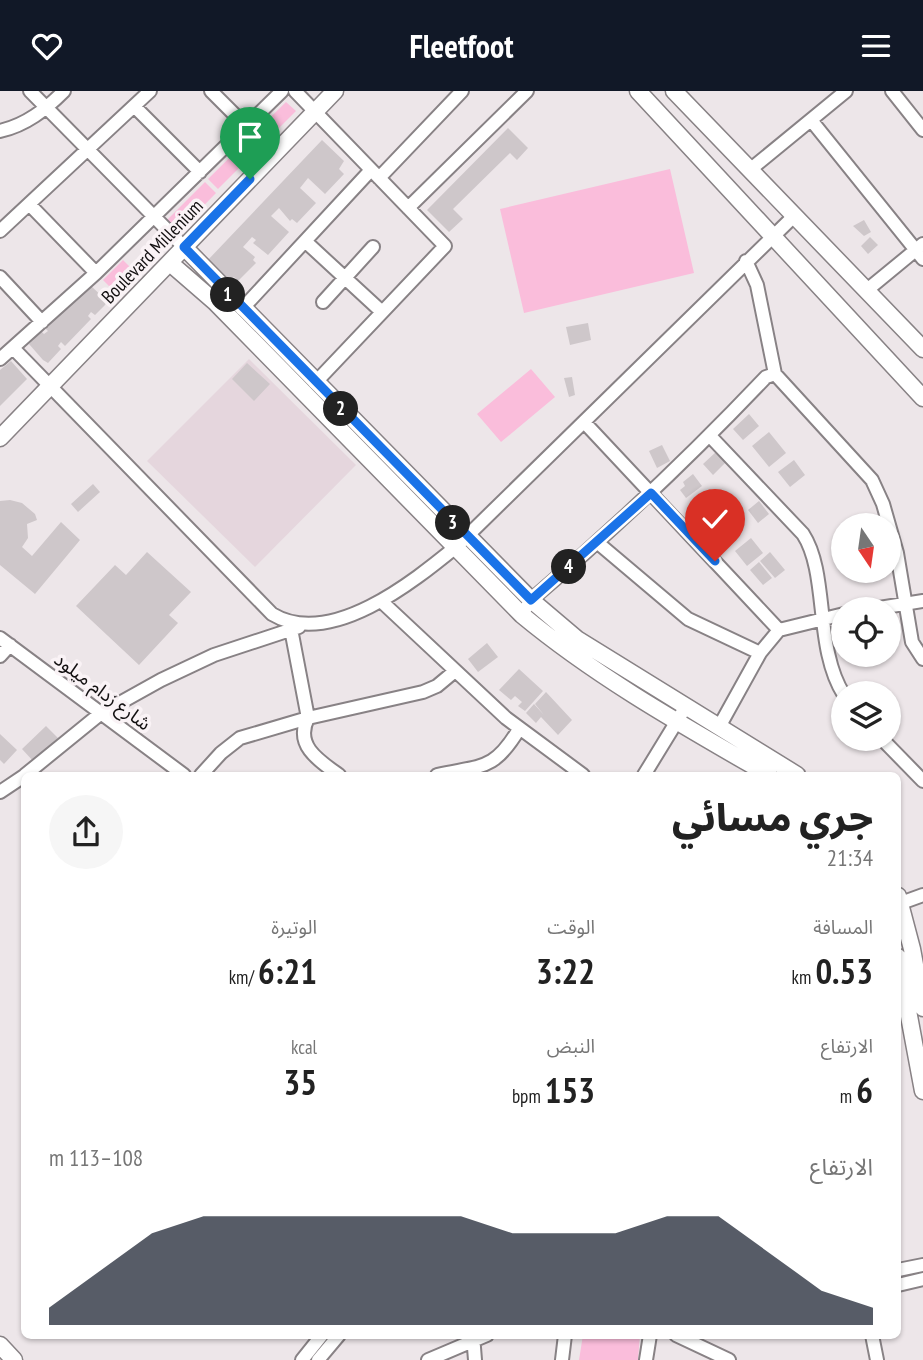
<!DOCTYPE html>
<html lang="ar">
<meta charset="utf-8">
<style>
:root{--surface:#fff;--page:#f6f6f6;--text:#222;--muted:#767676;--accent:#111827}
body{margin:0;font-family:"PT Sans Narrow","Noto Sans Arabic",sans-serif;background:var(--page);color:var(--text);direction:rtl;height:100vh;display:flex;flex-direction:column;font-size:26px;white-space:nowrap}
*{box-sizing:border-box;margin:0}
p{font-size:23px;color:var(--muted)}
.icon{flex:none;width:38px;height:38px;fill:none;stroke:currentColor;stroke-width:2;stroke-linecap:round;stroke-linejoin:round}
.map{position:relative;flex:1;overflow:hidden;direction:ltr}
.panel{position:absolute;left:21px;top:681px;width:880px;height:567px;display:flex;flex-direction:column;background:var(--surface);border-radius:10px;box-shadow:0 2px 5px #0004;direction:rtl}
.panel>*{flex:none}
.needle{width:46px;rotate:167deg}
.controls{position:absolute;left:831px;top:422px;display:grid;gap:14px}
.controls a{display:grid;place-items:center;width:70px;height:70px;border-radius:50%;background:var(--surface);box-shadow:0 2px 5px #0004;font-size:35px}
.pin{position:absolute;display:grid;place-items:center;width:60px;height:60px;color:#fff;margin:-72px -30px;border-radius:50% 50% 50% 0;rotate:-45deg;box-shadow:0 0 7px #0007}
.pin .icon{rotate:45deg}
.km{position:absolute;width:35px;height:35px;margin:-18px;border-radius:50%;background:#222;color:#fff;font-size:19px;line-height:35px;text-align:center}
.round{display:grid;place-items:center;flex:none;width:74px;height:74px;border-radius:37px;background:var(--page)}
.headline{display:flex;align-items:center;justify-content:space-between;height:119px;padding:0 28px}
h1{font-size:38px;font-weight:800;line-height:52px}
.figures{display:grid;grid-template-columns:repeat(3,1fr);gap:10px;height:119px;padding:7px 28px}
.figures div{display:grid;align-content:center}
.figures b{font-size:35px;font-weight:800}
.figures small{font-size:19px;font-weight:400}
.figures p{font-size:19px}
.chart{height:196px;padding:14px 28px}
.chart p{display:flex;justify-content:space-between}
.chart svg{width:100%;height:126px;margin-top:7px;fill:var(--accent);opacity:.7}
header{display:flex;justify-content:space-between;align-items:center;height:91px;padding:0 28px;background:var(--accent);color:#fff;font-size:32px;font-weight:800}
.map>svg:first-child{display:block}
</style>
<header><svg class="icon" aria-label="menu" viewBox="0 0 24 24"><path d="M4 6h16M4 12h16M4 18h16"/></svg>Fleetfoot<svg class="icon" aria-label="heart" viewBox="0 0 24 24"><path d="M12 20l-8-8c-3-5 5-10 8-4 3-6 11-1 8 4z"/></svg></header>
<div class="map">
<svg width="923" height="1269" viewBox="0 0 923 1269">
<rect width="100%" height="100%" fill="#ede6e9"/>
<path fill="#e5d6dd" d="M249 268 356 374 255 476 147 370Z"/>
<path fill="#fabddb" d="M286 11 296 20 218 98 208 88Z
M670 78 694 182 524 222 500 118Z
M205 91 216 102 179 140 167 129Z
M123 169 138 184 118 204 103 189Z
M531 278 555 306 501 351 477 323Z
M583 1244H640L638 1269H579Z"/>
<path fill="#cec7ca" d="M508 37 528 57 517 69 510 62 453 118 463 128 449 141 427 119Z
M322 49 344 70 339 78 344 83 325 103 308 87 300 97 316 112 297 132 292 128 290 130 279 117 271 125 289 141 268 164 253 152 256 149 252 146 243 156 255 166 253 169 256 172 238 190 234 186 230 191 207 170Z
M864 129 871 141 864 145 853 135Z
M870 146 878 154 868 163 861 155Z
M90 194 107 210 105 214 95 224 91 221 88 225 91 228 65 255 61 251 58 255 61 258 48 272 43 269 29 253 41 240 44 243 48 240 45 237Z
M588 232 591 249 570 254 566 236Z
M11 270 27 288 0 315V279Z
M247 272 270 293 254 310 232 288Z
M572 286 575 304 569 306 564 287Z
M749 323 759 335 743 349 733 338Z
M769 341 786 362 769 376 752 355Z
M662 354 670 370 657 377 649 360Z
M717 360 727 370 713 384 703 373Z
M794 369 805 384 790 396 778 381Z
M693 383 702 395 686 407 680 399 685 395 683 391Z
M93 393 100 401 78 421 71 413Z
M710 398 730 424 726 427 730 432 718 441 706 426 701 430 689 415Z
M10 409 22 412 35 423 37 429 27 433 28 447 22 456 32 465 61 431 80 449 35 503 0 474V410Z
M759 410 769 423 758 432 748 419Z
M751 447 763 462 747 475 735 460Z
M147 461 191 501 169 524 178 532 139 574 76 515 115 474 126 484Z
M770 461 785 479 775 487 760 470Z
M759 471 772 487 763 494 750 479Z
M487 552 498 566 478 581 468 568Z
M519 578 543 600 525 620 518 615 522 611 515 605 511 609 499 599Z
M546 601 572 629 558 644 541 626 536 632 526 622 534 613 544 624 535 613Z
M46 635 58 647 34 671 22 658Z
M0 643 17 659 4 673 0 669Z"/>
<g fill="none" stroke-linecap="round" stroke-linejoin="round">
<g stroke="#888285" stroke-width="16">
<path id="minor" d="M30 0 184 156
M211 0 246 35
M295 0 445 155 315 292
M892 0 923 39
M134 15 200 81
M811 29 923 168
M0 40C26 34 45 19 64 0
M751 78 846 0
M379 87 462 0
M29 113 96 182
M408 117 527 0
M0 140 150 0
M306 151 382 221
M746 170 757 194 775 283 872 389 883 413 897 462 912 551 923 568
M0 186 42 231
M867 199 923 153
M323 211 373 156
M242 218 370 80
M13 257 272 523C330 558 413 491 457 455L795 124
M0 268 96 182 282 0
M584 331 779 539
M710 345 803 443C829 483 814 557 844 604
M598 452 688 528 760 562
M381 510 506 627 583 684
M526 517 531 509C613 439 691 365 766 286L775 283
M873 518 923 510
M291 538 308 627C294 654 319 670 339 684
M0 547 184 684
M0 565 10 554
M719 636 760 562 779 539 844 523
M882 648 923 690
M25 684 100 623 161 589 214 564 299 536
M201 684 221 662 240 647 308 627 423 601 437 595 455 580
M437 684C482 674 494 680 519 638
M644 684 685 617
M0 701 24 685
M901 812 923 804
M898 1179 923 1174
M898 1194 923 1188
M473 1244 475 1269
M676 1244 729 1269
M872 1244 877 1269
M302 1269 322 1244
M318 1269 339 1244
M428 1269 487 1244
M562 1269 565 1244
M646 1269 650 1244"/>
</g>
<g stroke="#888285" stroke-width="19">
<path id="major" d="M638 0 923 307
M674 0 923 258
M184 156 531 509 577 548 797 684
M170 172 215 211 522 524C598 587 684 635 769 684
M0 347 335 0
M898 805 912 858 923 917
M898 866 923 1000
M0 1254 14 1269"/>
</g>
<use href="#minor" stroke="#fff" stroke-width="12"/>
<use href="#major" stroke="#fff" stroke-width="16"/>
</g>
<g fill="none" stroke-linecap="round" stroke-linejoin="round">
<g stroke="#fff" stroke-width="14">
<path id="route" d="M250 88 184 156 531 509 651 402 715 470"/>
</g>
<use href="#route" stroke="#1a73e8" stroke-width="9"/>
</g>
<g text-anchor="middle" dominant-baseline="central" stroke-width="7" stroke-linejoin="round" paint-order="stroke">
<g font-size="19" fill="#131011" stroke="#faf3f6">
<text transform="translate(152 160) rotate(-46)">Boulevard Millenium</text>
<text transform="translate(103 600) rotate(37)">شارع زدام ميلود</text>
</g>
</g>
</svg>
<div class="controls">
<a><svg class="needle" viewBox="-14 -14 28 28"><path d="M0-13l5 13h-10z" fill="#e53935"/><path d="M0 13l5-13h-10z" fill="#767676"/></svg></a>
<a><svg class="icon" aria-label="locate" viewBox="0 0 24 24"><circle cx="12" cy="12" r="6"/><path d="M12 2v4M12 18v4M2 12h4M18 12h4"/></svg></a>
<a><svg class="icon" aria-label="layers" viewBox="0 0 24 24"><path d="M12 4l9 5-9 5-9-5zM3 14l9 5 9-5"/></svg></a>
</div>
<div class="pin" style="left:250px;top:88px;background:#1e9e55"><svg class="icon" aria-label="arrive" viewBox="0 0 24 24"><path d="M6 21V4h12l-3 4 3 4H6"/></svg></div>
<div class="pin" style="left:715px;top:470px;background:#d93025"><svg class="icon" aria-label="check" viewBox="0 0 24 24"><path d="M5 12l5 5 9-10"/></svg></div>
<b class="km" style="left:228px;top:204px">1</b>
<b class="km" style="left:341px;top:318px">2</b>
<b class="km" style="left:453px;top:432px">3</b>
<b class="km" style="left:569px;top:476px">4</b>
<section class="panel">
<div class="headline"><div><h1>جري مسائي</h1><p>21:34</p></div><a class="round"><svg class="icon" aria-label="share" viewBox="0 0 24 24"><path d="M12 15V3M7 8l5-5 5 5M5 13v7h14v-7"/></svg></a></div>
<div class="figures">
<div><p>المسافة</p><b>0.53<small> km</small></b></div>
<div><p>الوقت</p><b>3:22</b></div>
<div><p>الوتيرة</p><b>6:21<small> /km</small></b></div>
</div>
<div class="figures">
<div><p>الارتفاع</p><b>6<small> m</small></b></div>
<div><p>النبض</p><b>153<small> bpm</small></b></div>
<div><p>kcal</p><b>35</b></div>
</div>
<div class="chart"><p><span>الارتفاع</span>108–113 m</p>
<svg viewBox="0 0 160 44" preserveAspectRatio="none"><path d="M0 44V38L10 25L20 12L30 6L40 6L50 6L60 6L70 6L80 6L90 12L100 12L110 12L120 6L130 6L140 19L150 32L160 38V44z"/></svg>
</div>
</section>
</div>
